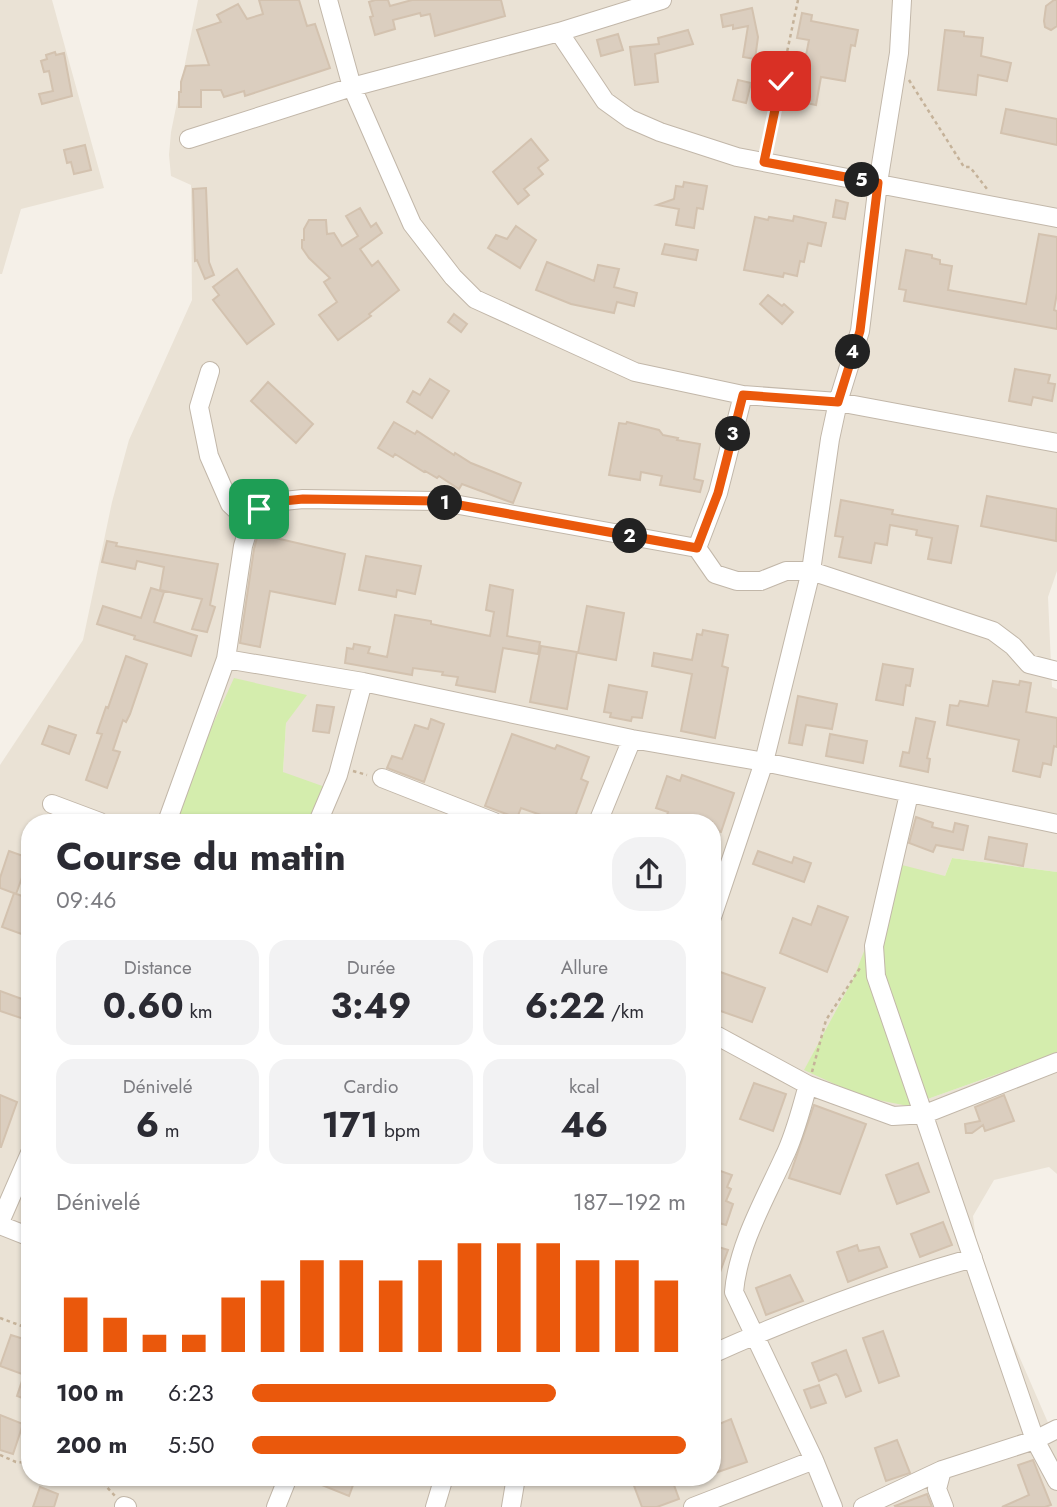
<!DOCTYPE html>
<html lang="fr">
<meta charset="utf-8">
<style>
:root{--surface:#fff;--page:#f2f2f3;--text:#2b2b33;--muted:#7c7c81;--accent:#ea580c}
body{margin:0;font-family:Jost,sans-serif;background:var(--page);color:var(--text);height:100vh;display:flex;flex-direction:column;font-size:26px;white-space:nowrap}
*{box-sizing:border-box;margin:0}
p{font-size:23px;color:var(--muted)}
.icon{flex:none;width:38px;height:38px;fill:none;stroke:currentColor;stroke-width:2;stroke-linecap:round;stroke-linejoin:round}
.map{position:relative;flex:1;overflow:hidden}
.sheet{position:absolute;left:21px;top:814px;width:700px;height:672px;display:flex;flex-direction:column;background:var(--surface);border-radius:28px;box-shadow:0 2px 5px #0004}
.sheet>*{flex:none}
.pin{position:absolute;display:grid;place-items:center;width:60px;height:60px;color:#fff;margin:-30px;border-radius:14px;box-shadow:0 4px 10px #0006}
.km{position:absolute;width:35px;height:35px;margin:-18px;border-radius:50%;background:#222;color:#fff;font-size:19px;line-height:35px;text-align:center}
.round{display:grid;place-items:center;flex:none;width:74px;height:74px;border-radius:28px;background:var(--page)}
.summary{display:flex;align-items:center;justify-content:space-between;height:119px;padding:0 35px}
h1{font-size:38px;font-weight:700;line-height:52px}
.stats{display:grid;grid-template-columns:repeat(3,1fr);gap:10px;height:119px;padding:7px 35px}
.stats div{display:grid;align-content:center;border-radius:18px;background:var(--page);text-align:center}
.stats b{font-size:35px;font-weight:700}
.stats small{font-size:19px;font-weight:400}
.stats p{font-size:19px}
.chart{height:196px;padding:14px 35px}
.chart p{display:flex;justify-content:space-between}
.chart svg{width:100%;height:126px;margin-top:7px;stroke:var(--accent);stroke-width:6}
ul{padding:0 35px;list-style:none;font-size:23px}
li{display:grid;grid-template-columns:112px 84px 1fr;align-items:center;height:52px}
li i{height:18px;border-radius:9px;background:var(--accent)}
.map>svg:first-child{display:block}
</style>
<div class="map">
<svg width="1057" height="1507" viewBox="0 0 1057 1507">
<rect width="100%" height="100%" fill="#f5f0e8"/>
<path fill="#eae2d5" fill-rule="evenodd" d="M0 0H52L104 188 21 209 2 274H0Z
M198 0H1057V571L1048 597 1052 687 1057 689V872L952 858 945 876 854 977 805 1069 908 1106 1057 1053V1174L1049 1167 994 1180 973 1216 979 1264 1049 1425 1057 1421V1507H0V765L83 640 112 502 129 440 192 300 191 185 171 176 169 155 171 132ZM286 723 283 772 315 822H712V1477H30V822H175Z"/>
<path fill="#d4edad" d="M234 678 307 695 286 723 283 772 328 788 315 822H175L172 814Z
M952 858 1057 872V1053L908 1106 863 1097 804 1070 854 977 898 864 945 876Z"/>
<path fill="#dbcebf" stroke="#d3c2af" stroke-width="2" d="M259 0H299L307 26 315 24 330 68 245 96 244 91 224 97 221 90H201V107H179V92H181V82L186 66 209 65 197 30 221 22 217 15 238 4 247 19 263 14Z
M375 0H388L390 6 412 0H501L505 16 435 36 430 14 421 16 420 13 393 20 395 29 375 35 370 17 373 16 369 2Z
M1054 0H1057V26L1051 30 1045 27 1044 21 1046 6Z
M752 8 758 37 755 59 743 57 748 26 733 29V25L723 27 721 15Z
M802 13 812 15 811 21 858 30 855 46 851 45 845 81 821 77 816 105 787 99 790 84 800 86 809 40 797 38Z
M688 30 693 44 655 54 658 82 635 85 630 47 659 44 658 38Z
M945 30 964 32V36L983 38 981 56 1011 63 1007 81 978 75 976 95 938 90Z
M618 34 623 50 601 56 597 40Z
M55 52 56 55 64 53 72 96 42 104 39 94 53 91 49 71 44 72 41 61 47 59 46 55Z
M738 80 751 83 746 103 733 100Z
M1006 109 1057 119V145L1001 133Z
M531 139 548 160 538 168 543 174 524 189 529 195 518 204 493 172Z
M85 145 91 170 74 174 71 162 67 163 64 150Z
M684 182 707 186 703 209 697 208 694 228 676 225 679 209 657 205 674 199 676 186 683 187Z
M206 188 209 262 214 275 205 279 197 260 195 261 193 189Z
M836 200 848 203 845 219 833 217Z
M360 208 371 227 376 223 382 233 360 249 372 266 378 261 399 290 369 314 371 316 338 340 319 315 337 302 324 282 330 278 309 258 302 248V240H304V229L309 220H326L327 234 334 233 342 246 358 236 346 216Z
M794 216 826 223 821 246 808 243 804 262 800 261 797 276 784 273 783 277 744 270 755 217 768 220 769 217 793 221Z
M516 226 536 240 520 268 488 248 496 235 507 239Z
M1039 234 1057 237V293L1054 310 1057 311V329L904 301 906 290 899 289 906 250 932 255V258L940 260V264L952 266 948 290 1026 304Z
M665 244 698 250 696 260 662 254Z
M547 262 594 281 598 265 619 269 614 287 637 293 634 306 617 302 614 313 571 304 536 290Z
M237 269 274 324 247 344 213 300 219 295 213 287Z
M768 295 782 306 784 304 793 312 782 324 760 304Z
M454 314 467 324 461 332 448 322Z
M1015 369 1050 375 1048 383 1055 384 1052 401 1033 397 1031 405 1009 401Z
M430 379 449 391 432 418 407 402 413 391 420 395Z
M268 382 313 424 296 443 251 401Z
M394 422 415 434 417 431 454 455 455 453 471 463 521 483 513 503 462 484 459 489 439 476 437 478 425 471 424 472 395 454 393 457 378 448Z
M627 422 659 430 663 435 678 438 677 440 700 444 694 479 703 481 700 492 660 485 662 476 641 472 640 480 609 475 619 423 626 424Z
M987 496 1057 509 1056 541 981 526Z
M841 500 893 510 892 514 958 526 951 563 928 559 932 538 916 535 917 530 890 525 887 545 875 543 871 563 839 557 843 537 835 536Z
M258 534 345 554 335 604 270 591 260 647 240 643 254 549Z
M107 541 117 543 116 546 218 564 210 605 215 607 207 632 192 629 202 599 160 590 164 567 137 561 135 569 102 562Z
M366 556 421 566 415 594 397 590 396 597 359 590Z
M490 585 513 590 507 636 540 642 538 654 503 648 495 692 456 685 458 677 442 675 443 672 413 668 412 675 345 663 347 648 353 649 354 644 370 647 368 653 387 657 395 615 431 621V624L490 636 494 612 486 610Z
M151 588 164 592 154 622 197 636 191 656 134 639 135 636 97 624 103 606 141 618Z
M587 606 624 613 616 660 578 653Z
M703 630 728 635 722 666 728 668 715 738 681 731 692 674 652 666 654 653 692 660 697 634 702 635Z
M541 646 577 652 567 709 530 702Z
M126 656 147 664 130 714 126 722 123 720 113 750 120 752 107 788 86 780 102 734 97 733 106 707 108 708Z
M883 664 913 669 910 686 906 685 903 705 876 700Z
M993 681 1019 685 1020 681 1031 683 1026 712 1057 718V747L1054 746 1051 765 1043 763 1040 777 1013 771 1019 740 947 725 950 705 958 706 960 701 988 706Z
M609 685 647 692 642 718 632 717 631 721 610 717 611 713 604 712Z
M798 696 837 704 832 729 806 725 802 745 789 743Z
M317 705 334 707 329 733 313 731Z
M916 718 935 722 927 758 930 759 928 772 900 766 903 752 909 753Z
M431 719 444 724 424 782 387 768 392 756 402 759 415 725 428 729Z
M49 726 76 735 69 754 42 744Z
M512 734 555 749 557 745 589 757 581 779 588 782 573 822H561L521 808 517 818 485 806Z
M830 734 867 741 863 763 826 756Z
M682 775 734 793 721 832 712 829V822H694L682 819 681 822H665L668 812 656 808 667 776 680 781Z
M916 817 933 823 932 827 953 832 955 823 968 826 963 850 936 845 933 852 909 843Z
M989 837 1027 844 1023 866 985 859Z
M9 851 29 858 16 894 0 888V878Z
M758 851 792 863 794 857 811 863 804 882 753 864Z
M14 893 30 899V937L2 927Z
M818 906 848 917 827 972 780 953 793 918 811 925Z
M712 969 765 988 752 1022 712 1008Z
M0 991 30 1002 27 1020 0 1011Z
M754 1083 786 1094 773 1131 740 1119Z
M0 1095 17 1102 1 1147H0Z
M1004 1095 1014 1121 985 1131 983 1125 972 1133H966L965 1124 980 1121 975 1107Z
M814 1105 866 1124 840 1194 789 1178Z
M918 1163 929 1192 897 1204 886 1175Z
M712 1168 732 1175 727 1187 731 1189 726 1201 733 1204 726 1225 712 1221Z
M943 1222 952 1245 920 1257 911 1234Z
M712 1245 728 1250 714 1289H712Z
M857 1245 859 1251 879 1247 887 1267 848 1282 837 1252Z
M790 1275 803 1301 766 1315 756 1288Z
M883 1331 899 1376 879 1383 863 1338Z
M11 1335 30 1341V1352L22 1374 0 1366Z
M846 1350 861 1391 846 1397 838 1376 836 1374 819 1381 812 1363Z
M28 1363H30V1401L17 1396Z
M819 1385 826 1403 811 1408 804 1390Z
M0 1415 23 1424 13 1454 0 1450Z
M731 1419 747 1462 712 1474V1427Z
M897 1440 910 1473 886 1481 875 1448Z
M1033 1460 1051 1505 1045 1507H1002L1029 1495 1018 1465Z
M302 1477H356L349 1496Z
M650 1477H671L679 1499 657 1507H642L633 1483Z
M40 1487 58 1494 54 1507H33Z
M927 1494 932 1507H896L895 1506Z"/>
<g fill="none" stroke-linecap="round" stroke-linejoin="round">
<g stroke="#c2b7a9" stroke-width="20">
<path id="minor" d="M328 0 352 87 412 224 453 277 475 299 635 372 743 395 838 402 1057 443
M559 32 605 101 630 119 660 132 737 157 1057 218
M189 139 352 87 559 32 662 0
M210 371 199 407 209 456 230 504 250 523
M697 548 718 493 743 395
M226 659 363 682 632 739 764 762 1057 824
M382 778 494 822
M909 794 874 946 876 976 1035 1440 1057 1481
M52 804 100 822
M167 822 226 659 243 546 250 523 259 509 274 502 303 499 437 501 697 548 715 574 737 581H761L786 571H811L993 631 1013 646 1029 664 1057 671
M318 822 338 775 363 682
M598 822 632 739
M712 917 764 762 811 571 830 439 838 402 860 331 878 183 899 53 902 0
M712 1033 808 1085 893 1116 925 1114 1057 1062
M808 1085C801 1109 795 1135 784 1157 765 1199 738 1245 734 1292L814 1460 833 1507
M0 1222 30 1153
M0 1225 30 1237
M712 1354C797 1316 884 1283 973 1258
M942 1470 937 1489 944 1507
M124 1506 127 1507
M276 1507 288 1477
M435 1507 444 1477
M511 1507 516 1477
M693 1507 814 1460
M863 1507 942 1470 1035 1440 1057 1429"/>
</g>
<path stroke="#c5b299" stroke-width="2.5" stroke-dasharray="3.5 3.5" stroke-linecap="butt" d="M909 80 964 167H970L987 189
M767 147 798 0
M353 771 367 775
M812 1072 826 1020 860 968
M0 1318 30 1329
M0 1455 16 1462 30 1463
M90 1477 104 1484 115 1496"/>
<use href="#minor" stroke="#fff" stroke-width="18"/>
</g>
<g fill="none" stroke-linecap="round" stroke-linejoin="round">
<g stroke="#fff" stroke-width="14">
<path id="route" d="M259 509 274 502 303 499 437 501 697 548 718 493 743 395 838 402 860 331 878 183 764 162 781 81"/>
</g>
<use href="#route" stroke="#ea580c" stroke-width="9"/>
</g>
</svg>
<div class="pin" style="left:259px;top:509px;background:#1e9e55"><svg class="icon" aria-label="arrive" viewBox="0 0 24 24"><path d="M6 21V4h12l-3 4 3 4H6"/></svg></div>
<div class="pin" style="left:781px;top:81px;background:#d93025"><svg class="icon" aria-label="check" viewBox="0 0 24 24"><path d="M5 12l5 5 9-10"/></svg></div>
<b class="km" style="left:445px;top:503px">1</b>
<b class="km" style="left:630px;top:536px">2</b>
<b class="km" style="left:733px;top:434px">3</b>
<b class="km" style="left:853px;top:352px">4</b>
<b class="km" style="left:862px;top:180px">5</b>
<section class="sheet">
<div class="summary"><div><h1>Course du matin</h1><p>09:46</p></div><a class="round"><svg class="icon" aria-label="share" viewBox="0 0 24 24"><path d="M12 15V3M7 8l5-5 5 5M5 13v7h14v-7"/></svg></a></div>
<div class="stats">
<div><p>Distance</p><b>0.60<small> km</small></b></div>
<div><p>Durée</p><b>3:49</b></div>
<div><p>Allure</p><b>6:22<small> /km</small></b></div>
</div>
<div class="stats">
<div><p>Dénivelé</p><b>6<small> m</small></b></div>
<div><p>Cardio</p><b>171<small> bpm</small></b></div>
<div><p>kcal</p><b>46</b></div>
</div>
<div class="chart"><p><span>Dénivelé</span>187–192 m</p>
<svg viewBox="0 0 160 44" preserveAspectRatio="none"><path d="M5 44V25M15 44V32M25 44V38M35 44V38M45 44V25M55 44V19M65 44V12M75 44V12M85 44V19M95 44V12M105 44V6M115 44V6M125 44V6M135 44V12M145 44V12M155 44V19"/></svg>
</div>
<ul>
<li><b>100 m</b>6:23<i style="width:70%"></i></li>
<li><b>200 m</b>5:50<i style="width:100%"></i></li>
</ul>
</section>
</div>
